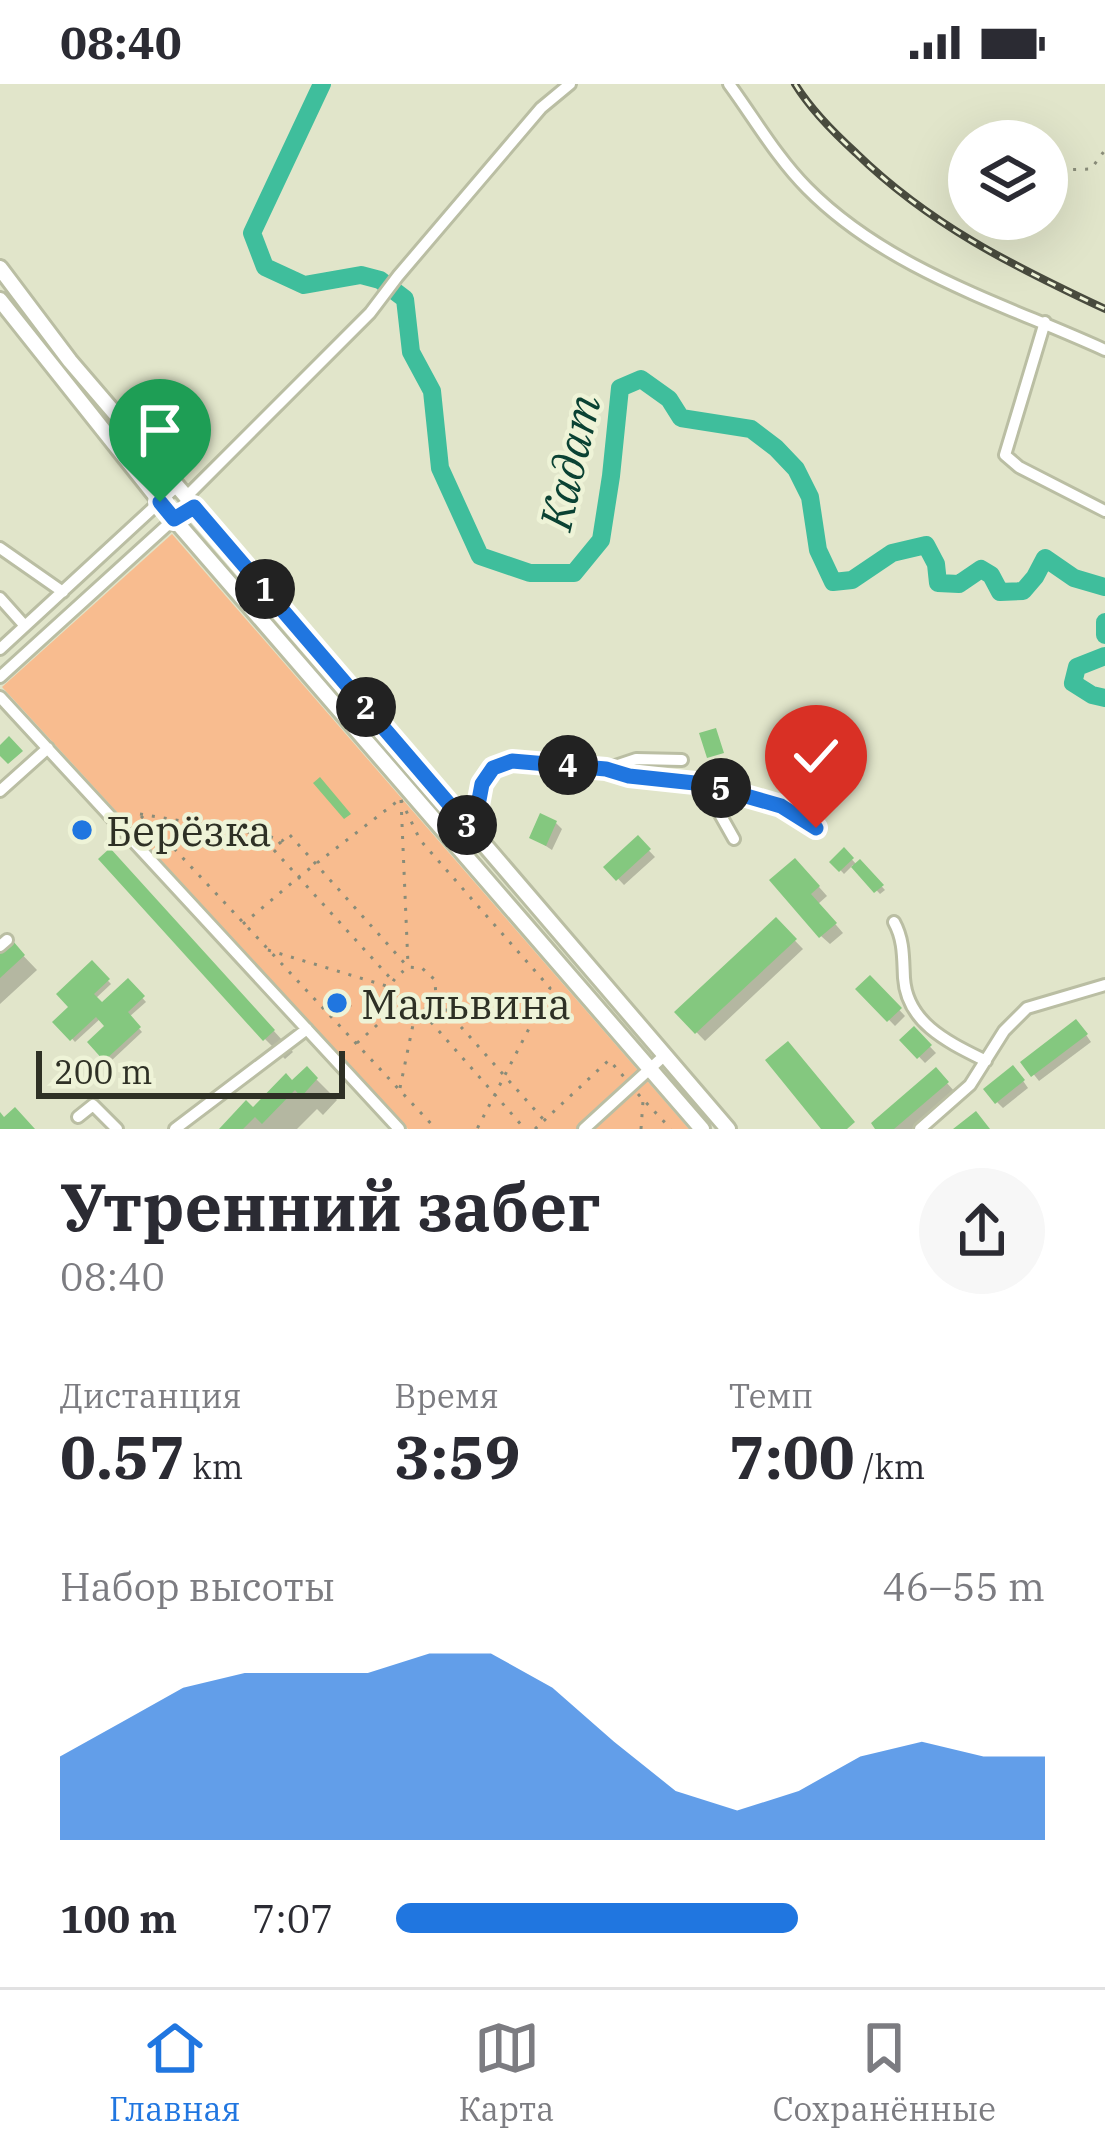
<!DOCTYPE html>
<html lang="ru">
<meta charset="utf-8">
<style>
:root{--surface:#fff;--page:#f7f7f7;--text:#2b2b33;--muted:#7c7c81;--line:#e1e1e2;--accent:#2076e0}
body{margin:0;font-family:"IBM Plex Serif",serif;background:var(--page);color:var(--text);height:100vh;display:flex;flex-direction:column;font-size:45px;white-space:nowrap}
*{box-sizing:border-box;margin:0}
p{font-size:39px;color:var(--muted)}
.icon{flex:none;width:66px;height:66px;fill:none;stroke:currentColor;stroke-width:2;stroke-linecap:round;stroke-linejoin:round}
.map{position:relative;height:1045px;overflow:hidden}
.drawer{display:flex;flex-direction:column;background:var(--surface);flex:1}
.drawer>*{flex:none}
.buttons{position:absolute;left:948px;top:36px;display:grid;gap:24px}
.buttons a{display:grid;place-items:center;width:120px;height:120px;border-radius:50%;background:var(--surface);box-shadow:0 12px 48px #0002;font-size:60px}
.scale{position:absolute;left:36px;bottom:30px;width:309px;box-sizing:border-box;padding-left:12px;border:6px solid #2e3025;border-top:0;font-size:33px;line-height:42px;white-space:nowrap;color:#2e3025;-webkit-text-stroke:9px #eef3d7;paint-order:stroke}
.pin{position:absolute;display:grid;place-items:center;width:102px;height:102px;color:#fff;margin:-123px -51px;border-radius:50% 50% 50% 0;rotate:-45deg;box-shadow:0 0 12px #0007}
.pin .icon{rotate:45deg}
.km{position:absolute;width:60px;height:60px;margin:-30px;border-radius:50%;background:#222;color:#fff;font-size:33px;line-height:60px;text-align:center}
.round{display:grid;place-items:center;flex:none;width:126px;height:126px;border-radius:63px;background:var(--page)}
.headline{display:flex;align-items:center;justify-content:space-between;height:204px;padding:0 60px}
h1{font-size:66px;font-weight:800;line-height:90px}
.metrics{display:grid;grid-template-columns:repeat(3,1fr);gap:18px;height:204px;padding:12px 60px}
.metrics div{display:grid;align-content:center}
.metrics b{font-size:60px;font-weight:800}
.metrics small{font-size:33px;font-weight:400}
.metrics p{font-size:33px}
.chart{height:336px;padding:24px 60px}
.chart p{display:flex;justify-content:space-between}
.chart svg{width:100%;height:216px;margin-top:12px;fill:var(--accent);opacity:.7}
ul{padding:0 60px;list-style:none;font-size:39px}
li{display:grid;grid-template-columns:192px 144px 1fr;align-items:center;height:90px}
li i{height:30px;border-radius:15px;background:var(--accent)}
.status{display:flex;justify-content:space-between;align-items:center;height:84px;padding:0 60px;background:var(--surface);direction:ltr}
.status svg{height:33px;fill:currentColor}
.tabs{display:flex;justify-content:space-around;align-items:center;height:168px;border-top:3px solid var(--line);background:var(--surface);font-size:33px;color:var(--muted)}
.tabs a{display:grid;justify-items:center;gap:6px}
.tabs .on{color:var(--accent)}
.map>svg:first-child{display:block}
</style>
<div class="status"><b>08:40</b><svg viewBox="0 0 49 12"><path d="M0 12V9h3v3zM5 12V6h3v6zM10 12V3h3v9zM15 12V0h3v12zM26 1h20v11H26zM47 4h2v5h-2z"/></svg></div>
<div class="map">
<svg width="1105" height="1045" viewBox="0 0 1105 1045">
<rect width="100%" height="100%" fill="#e1e5ca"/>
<path fill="#f8bc8f" d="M172 450 689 1045H408L2 603Z"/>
<path fill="#0003" d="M556 739 562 745 552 766 532 753Z
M638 755 655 773 624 801 607 783Z
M844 767 857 781 860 779 885 806 880 810 853 781 844 790 833 778Z
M804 786 827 812 818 820 843 849 830 860 821 852Z
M130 789 293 968 285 975 265 955Z
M776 837 803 865 705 957 678 929Z
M13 861 37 886 0 920V873Z
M92 880 111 900 95 915 102 922 128 898 146 918 129 933 142 948 110 978 91 958 108 942 101 934 75 958 57 938 72 923Z
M870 895 905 932 895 942 859 905Z
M341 910 352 922 339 933 328 921Z
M1082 945 1091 958 1039 997 1024 978Z
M914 946 936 969 925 979 903 956Z
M307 986 337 1016 323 1031 317 1025 297 1045H222L246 1020 253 1027Z
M936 987 955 1008 912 1045H879L875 1040Z
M1019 991 1028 1004 1003 1024 997 1018Z"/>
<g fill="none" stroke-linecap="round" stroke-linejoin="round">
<path stroke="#3fbe9c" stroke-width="18" d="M322 0 252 149 265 183 304 201 361 191 380 196 405 215 411 268 432 307 440 384 480 472 530 489H574L601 456 611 392 620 304 641 295 669 315 681 334 751 345 776 364 796 385 810 413 818 466 833 498 852 496 892 469 926 461 936 480 938 499 959 500 981 485 991 491 1000 508 1023 507 1035 493 1045 474 1074 494 1105 503
M1105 538V551
M1105 572 1077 583 1073 599 1092 611 1105 614"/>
</g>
<path fill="#84c87f" d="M716 644 724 669 707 674 699 649Z
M9 652 23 667 8 680 0 672V661Z
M320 693 351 730 344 735 313 699Z
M540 729 557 737 546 762 529 754Z
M84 733 94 744 80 758 69 748Z
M638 751 651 765 616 797 603 783Z
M844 763 854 774 839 788 829 778Z
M110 764 275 946 263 957 98 775Z
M795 774 820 802 811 810 837 839 819 854 769 796Z
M860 775 884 801 874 809 851 783Z
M776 833 797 855 695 950 674 928Z
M13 857 25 871 0 894V869Z
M92 876 110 895 94 910 102 918 128 894 145 912 128 928 141 943 104 977 87 958 104 942 96 933 70 957 52 938 68 923 56 910Z
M870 891 902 924 887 938 855 905Z
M341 906 351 917 334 932 324 921Z
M1076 935 1088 950 1031 993 1020 978Z
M914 942 932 961 917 975 899 956Z
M788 957 855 1038 847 1045H821L765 976Z
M1013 981 1025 996 995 1020 983 1005Z
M307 982 318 994 301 1013 295 1006 262 1040 255 1033 243 1045H219L246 1016 253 1023 286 989 292 996Z
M936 983 949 998 894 1045H875L871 1039Z
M15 1023 35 1045H0V1028L4 1033Z
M976 1027 990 1045H953Z"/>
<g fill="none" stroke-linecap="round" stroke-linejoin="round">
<g stroke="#babea3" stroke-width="16">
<path id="minor" d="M729 0C754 34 777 74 807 104 888 186 1002 219 1105 266
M1045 238 1005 371 1019 383 1105 427
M186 413 370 229 398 192 541 24 570 0
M0 464 63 508
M0 514 25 542
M0 565 177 402
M0 593 174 435 194 423
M0 613 399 1045
M606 685 636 675 682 676
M703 700 734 755
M0 707 48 664
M473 748C478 715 475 686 512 677L606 685 629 692 703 700 781 722 816 744
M894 838C904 856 903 874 904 894 907 940 950 959 986 977
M0 862 7 856
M78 1033 93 1021 117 1045
M175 1045 307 945
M584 1045 665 971
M920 1045 970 1001 1004 947 1027 924 1105 901"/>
</g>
<g stroke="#babea3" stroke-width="20">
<path id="major" d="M0 184 70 277 728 1045
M0 216 174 435 702 1045"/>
</g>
<path stroke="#898c79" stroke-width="3" stroke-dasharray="3 9" stroke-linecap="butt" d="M1047 70 1055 86 1091 85 1105 66
M401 716 420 756 550 904 477 1045
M401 716 408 881
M140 730 266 751 282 757 289 750 408 883 422 884 435 896 436 914C419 932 419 931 397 924 388 899 388 900 408 883
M141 732 149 740 156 742 167 757 436 1045
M281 758 273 765 392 896
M243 840 300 792 399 716
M268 866 390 903
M437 916 543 1035
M423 929 525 1045
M357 959 395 925
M400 1004 415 931
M638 1010 671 1045
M535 1045 609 976 624 993
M641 1045 643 1017"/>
<use href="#minor" stroke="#fff" stroke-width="10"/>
<use href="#major" stroke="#fff" stroke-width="14"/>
<g stroke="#494b3e" stroke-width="8">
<path id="rail" d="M795 0C811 26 834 49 856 69 930 141 1013 182 1105 225"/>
</g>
<use href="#rail" stroke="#eef3d7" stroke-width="3" stroke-dasharray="9" stroke-linecap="butt"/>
</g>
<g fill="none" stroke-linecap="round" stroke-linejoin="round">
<g stroke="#fff" stroke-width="24">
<path id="route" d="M160 418 174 435 194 423 473 748 482 700 493 684 512 677 606 685 629 692 704 700 781 722 816 744"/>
</g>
<use href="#route" stroke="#2076e0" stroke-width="15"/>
</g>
<g fill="#2076e0" stroke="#eef3d7" stroke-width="4.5">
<circle cx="82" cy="746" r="12"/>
<circle cx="337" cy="919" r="12"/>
</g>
<g text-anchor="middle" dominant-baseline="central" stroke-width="9" stroke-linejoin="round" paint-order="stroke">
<g font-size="42" fill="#2e3025" stroke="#eef3d7" text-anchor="start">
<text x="106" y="746">Берёзка</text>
<text x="361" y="919">Мальвина</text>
</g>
<g font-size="45" font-style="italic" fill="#0a4233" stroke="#eef3d7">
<text transform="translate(569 378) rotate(-77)">Кадат</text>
</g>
</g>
</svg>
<div class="buttons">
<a><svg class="icon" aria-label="layers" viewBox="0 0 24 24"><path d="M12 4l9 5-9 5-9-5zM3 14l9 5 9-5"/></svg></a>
</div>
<div class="scale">200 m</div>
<div class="pin" style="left:160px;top:418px;background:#1e9e55"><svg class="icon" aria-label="arrive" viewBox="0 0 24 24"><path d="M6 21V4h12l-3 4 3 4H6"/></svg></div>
<div class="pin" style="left:816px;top:744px;background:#d93025"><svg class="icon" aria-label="check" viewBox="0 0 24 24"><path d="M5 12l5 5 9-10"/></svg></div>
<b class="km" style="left:265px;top:505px">1</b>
<b class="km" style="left:366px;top:623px">2</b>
<b class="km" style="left:467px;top:741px">3</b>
<b class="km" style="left:568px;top:681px">4</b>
<b class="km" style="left:721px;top:704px">5</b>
</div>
<section class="drawer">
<div class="headline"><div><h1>Утренний забег</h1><p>08:40</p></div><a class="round"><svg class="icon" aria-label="share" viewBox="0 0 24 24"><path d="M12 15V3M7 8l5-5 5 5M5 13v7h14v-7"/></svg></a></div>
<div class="metrics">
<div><p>Дистанция</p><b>0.57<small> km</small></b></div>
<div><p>Время</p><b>3:59</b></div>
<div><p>Темп</p><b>7:00<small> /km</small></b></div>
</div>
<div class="chart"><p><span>Набор высоты</span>46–55 m</p>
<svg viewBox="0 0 160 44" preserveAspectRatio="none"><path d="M0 44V27L10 20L20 13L30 10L40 10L50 10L60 6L70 6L80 13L90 24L100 34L110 38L120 34L130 27L140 24L150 27L160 27V44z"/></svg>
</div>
<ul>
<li><b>100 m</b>7:07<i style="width:62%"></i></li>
</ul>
</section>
<nav class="tabs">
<a class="on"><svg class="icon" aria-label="home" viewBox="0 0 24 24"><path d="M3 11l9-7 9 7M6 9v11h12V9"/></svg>Главная</a>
<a><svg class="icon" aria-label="map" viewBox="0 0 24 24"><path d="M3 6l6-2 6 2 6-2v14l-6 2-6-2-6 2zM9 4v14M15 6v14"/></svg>Карта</a>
<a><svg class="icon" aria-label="saved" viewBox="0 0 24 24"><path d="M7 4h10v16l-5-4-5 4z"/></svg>Сохранённые</a>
</nav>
